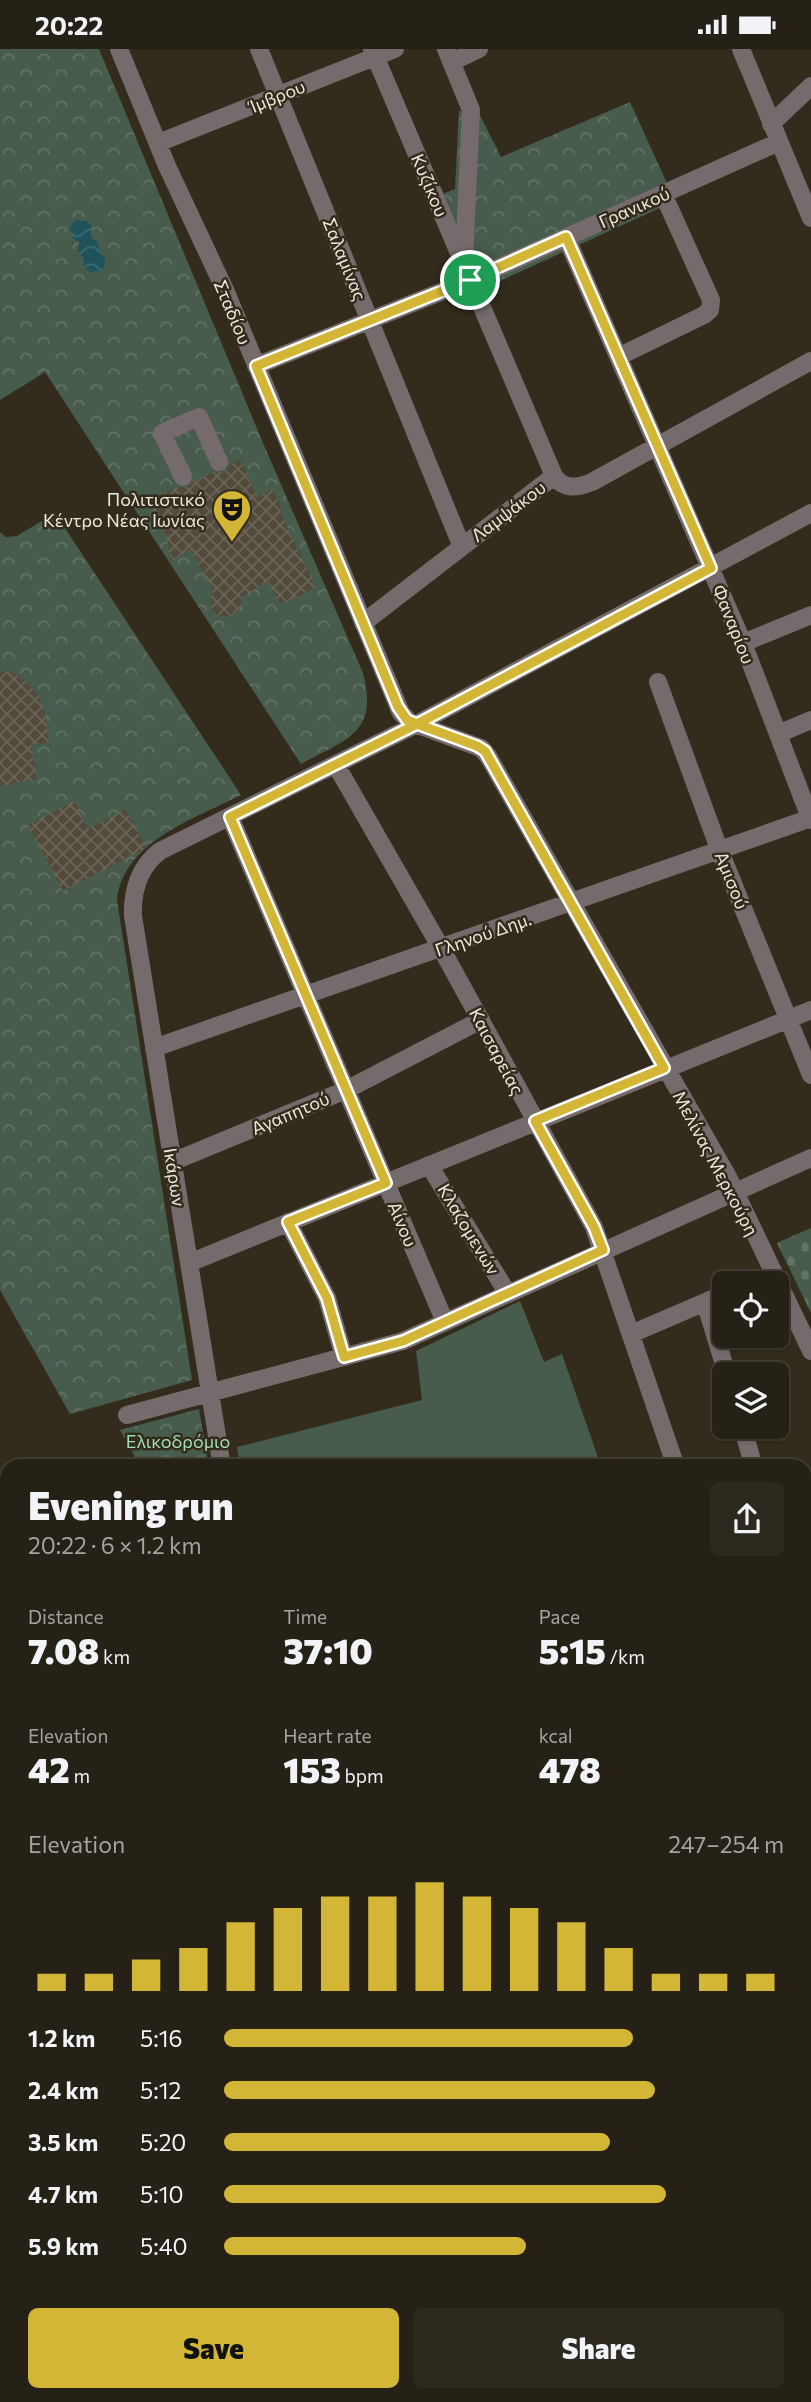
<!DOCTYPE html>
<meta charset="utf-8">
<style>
:root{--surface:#262116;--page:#2e291f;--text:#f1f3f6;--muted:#a4a3a1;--line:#423e35;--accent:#d3b635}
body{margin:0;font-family:Commissioner,sans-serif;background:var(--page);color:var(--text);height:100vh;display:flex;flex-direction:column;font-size:26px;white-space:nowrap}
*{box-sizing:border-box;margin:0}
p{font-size:23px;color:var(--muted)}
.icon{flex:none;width:38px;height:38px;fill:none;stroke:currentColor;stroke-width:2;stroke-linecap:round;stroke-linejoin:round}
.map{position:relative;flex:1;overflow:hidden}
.panel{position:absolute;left:0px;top:1410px;width:812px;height:943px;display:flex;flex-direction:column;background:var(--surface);border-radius:21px 21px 0 0;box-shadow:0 2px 5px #0004,0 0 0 2px var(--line)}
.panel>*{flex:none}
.tools{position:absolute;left:712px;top:1222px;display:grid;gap:14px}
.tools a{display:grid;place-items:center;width:77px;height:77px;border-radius:10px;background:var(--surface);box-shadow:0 2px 5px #0004,0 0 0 2px var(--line);font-size:35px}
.pin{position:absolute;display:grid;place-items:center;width:60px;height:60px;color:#fff;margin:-30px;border:4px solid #fff;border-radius:50%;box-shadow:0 2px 7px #0007}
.round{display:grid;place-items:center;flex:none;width:74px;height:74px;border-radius:10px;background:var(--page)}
.summary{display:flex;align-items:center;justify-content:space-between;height:119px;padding:0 28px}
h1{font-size:38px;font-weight:800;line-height:52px}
.stats{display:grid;grid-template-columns:repeat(3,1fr);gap:10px;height:119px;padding:7px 28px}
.stats div{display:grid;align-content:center}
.stats b{font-size:35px;font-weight:800}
.stats small{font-size:19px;font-weight:400}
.stats p{font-size:19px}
.chart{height:196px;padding:14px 28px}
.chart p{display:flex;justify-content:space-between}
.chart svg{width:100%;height:126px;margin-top:7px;stroke:var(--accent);stroke-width:6}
.action{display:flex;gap:14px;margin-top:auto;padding:14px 28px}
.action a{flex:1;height:80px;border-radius:10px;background:var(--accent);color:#111;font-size:28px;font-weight:800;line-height:80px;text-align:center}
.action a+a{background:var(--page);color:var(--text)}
ul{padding:0 28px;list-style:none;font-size:23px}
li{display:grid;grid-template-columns:112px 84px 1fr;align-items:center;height:52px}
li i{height:18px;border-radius:9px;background:var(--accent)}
.status{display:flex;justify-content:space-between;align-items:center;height:49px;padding:0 35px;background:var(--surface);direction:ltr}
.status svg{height:19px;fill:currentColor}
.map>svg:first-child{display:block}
</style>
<div class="status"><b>20:22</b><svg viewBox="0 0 49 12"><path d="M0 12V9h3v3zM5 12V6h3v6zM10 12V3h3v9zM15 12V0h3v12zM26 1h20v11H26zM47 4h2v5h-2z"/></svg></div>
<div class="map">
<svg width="811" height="2353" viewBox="0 0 811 2353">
<defs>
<pattern id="cemetery-stones" width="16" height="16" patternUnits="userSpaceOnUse" patternTransform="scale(1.75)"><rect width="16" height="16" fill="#475c4c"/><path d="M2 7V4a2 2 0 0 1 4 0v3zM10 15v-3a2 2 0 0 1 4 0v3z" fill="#627365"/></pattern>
<pattern id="park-crowns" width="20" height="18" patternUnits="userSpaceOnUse" patternTransform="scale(1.75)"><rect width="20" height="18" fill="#475c4c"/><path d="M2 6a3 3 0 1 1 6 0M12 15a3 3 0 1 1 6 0" fill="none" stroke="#627365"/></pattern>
<pattern id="water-waves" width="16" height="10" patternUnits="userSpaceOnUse" patternTransform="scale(1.75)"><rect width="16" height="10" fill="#1f525b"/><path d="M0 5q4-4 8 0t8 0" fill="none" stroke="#406b72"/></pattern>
<pattern id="building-cross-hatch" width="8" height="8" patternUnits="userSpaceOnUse" patternTransform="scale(1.75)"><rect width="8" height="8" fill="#524b3b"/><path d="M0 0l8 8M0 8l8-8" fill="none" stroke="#6b6557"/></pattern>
</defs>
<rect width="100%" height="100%" fill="#332c1d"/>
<path fill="#3b321c" d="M0 1951 7 1971V2035L0 2039Z"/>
<path fill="url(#cemetery-stones)" d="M811 1179V1264L777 1194Z"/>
<path fill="url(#park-crowns)" d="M0 0H99L263 394 363 624C379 685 346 690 301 715L45 323 0 351Z
M630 53 675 152 478 242 437 147 455 140 459 62 479 64 501 108Z
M55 464 241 746C194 770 123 793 117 851L192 1331 70 1365 0 1241V483L6 488 17 487Z
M199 1360 209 1417H140L120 1381Z"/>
<path fill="#475c4c" d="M520 1252 544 1313 562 1305 601 1417H240L237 1398 422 1351 416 1302Z"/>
<path fill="url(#water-waves)" d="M77 171 88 173 92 179 91 189 97 192 100 203 105 210V217L100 222 90 223 84 218V210L78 202 79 193C69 189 66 177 77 171Z"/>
<path fill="url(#building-cross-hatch)" d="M241 411 257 448 272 440 282 460 279 461 316 539 280 555 268 532 241 548V556L237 562 230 567H221L215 565 212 559 210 550 214 542 190 500 171 513 167 489 157 474 149 451 179 438H187L193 432 214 423 223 424 230 416Z
M0 622 12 624 26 632 39 647 46 669 48 694 31 695 37 730 0 737Z
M74 752 88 780 125 760 146 799 63 842 28 776Z"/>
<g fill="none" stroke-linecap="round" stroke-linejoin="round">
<path stroke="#756b6c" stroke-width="18" d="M119 0 167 117 225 241 401 664 410 673 481 699 488 707 728 1128 811 1302
M259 0 462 498
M372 0 554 427
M446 0 471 61 464 211
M741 0 811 169
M452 13 479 0
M771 75 811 37
M158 94 395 0
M566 188 743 594 811 771
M620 307 704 266 710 261 711 251 663 145
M256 317 473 230 779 93
M183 428 162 384 199 368 219 413
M363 574 554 427C564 441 577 439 592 433L811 312
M743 594 811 566
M658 633 719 800 811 1026
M778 685 811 671
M336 716 441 899 594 1178 676 1418
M230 768 445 1273
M154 999 811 769
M172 1113 346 1041 481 971
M429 1116 508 1245
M288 1173 327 1249 344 1308
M189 1214 811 961
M751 1234 774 1224
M705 1253 727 1325
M631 1285 724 1245
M127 1366 403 1292 811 1109
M742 1377 754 1418
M222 1418 133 867C132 841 140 817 160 802L417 675 811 464
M805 1585 811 1605
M805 1638 811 1636
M805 1747 811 1744
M805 1913 811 1961
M0 1925 7 1945
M805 2061 811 2060
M805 2129 811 2128
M805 2191 811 2190
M0 2195 7 2207
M805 2250 811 2249
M0 2264 7 2260
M805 2308H811
M69 2347 73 2353
M323 2347 325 2353
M448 2347 449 2353
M556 2347 557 2353
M660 2347 661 2353
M766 2347 767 2353
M166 2353 174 2349
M501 2353 544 2347"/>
<path stroke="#bca8aa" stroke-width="18" d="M0 1712 7 1708
M0 2064 7 2060"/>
</g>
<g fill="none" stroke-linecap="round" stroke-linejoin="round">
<g stroke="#fff" stroke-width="14">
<path id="route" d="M470 231 256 317 398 658 407 671 417 675 230 768 386 1134 288 1173 327 1249 344 1308 403 1292 603 1201 594 1178 535 1072 664 1019 485 702 477 697 417 675 711 519 566 188 470 231"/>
</g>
<use href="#route" stroke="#d3b635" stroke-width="9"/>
</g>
<defs>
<g id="theatre-pin" transform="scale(2.0125)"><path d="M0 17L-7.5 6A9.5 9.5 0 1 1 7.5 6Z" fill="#d3b635" stroke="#332c1d"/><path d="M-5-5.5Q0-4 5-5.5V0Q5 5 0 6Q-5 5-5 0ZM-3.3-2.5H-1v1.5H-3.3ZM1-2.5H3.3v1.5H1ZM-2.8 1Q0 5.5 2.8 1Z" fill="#111"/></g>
</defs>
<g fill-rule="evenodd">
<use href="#theatre-pin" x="232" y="460"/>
</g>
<g text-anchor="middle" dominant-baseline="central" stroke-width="5" stroke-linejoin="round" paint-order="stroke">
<g font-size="18" fill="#ece7dd" stroke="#332c1d">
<text transform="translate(277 47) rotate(-22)">Ίμβρου</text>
<text transform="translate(430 136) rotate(67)">Κυζίκου</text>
<text transform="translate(634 158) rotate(-24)">Γρανικού</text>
<text transform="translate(345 210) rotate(68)">Σαλαμίνας</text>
<text transform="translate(233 263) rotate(67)">Σταδίου</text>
<text transform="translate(508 462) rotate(-37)">Λαμψάκου</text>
<text transform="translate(734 575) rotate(68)">Φαναρίου</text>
<text transform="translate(732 831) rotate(68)">Αμισού</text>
<text transform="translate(483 885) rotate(-19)">Γληνού Δημ.</text>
<text transform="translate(497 1002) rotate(62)">Καισαρείας</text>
<text transform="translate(290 1064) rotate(-23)">Αγαπητού</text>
<text transform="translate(716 1114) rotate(62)">Μελίνας Μερκούρη</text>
<text transform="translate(175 1128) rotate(81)">Ικάρων</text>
<text transform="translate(403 1175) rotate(67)">Αίνου</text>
<text transform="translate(469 1180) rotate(59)">Κλαζομενών</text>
</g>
<g font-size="18" fill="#ece7dd" stroke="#332c1d" text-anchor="end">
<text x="205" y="450">Πολιτιστικό<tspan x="205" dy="21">Κέντρο Νέας Ιωνίας</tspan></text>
</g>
<g font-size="18" fill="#a1ddb2" stroke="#332c1d">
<text x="178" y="1392">Ελικοδρόμιο</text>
</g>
</g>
</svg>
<div class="tools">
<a><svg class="icon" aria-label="locate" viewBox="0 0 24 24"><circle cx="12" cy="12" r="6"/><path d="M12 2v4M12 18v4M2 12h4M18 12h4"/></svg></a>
<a><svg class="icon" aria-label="layers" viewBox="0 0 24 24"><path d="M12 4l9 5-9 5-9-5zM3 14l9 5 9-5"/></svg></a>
</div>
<div class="pin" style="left:470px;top:231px;background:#1e9e55"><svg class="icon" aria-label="arrive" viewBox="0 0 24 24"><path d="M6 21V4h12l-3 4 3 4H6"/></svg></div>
<section class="panel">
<div class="summary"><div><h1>Evening run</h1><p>20:22 · 6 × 1.2 km</p></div><a class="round"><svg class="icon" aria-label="share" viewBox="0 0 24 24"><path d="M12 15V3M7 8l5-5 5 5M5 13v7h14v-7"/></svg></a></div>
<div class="stats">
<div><p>Distance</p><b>7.08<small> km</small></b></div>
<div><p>Time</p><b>37:10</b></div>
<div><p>Pace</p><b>5:15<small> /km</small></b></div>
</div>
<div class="stats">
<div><p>Elevation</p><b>42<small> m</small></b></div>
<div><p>Heart rate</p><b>153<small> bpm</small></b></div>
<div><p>kcal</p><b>478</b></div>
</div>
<div class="chart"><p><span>Elevation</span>247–254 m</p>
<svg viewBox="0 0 160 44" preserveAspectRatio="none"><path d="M5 44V38M15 44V38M25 44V33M35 44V29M45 44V20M55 44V15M65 44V11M75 44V11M85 44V6M95 44V11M105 44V15M115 44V20M125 44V29M135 44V38M145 44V38M155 44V38"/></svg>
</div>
<ul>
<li><b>1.2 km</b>5:16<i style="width:73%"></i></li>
<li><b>2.4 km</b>5:12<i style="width:77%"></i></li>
<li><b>3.5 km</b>5:20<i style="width:69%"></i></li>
<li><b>4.7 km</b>5:10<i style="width:79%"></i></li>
<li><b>5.9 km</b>5:40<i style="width:54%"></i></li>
</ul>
<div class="action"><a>Save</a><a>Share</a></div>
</section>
</div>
